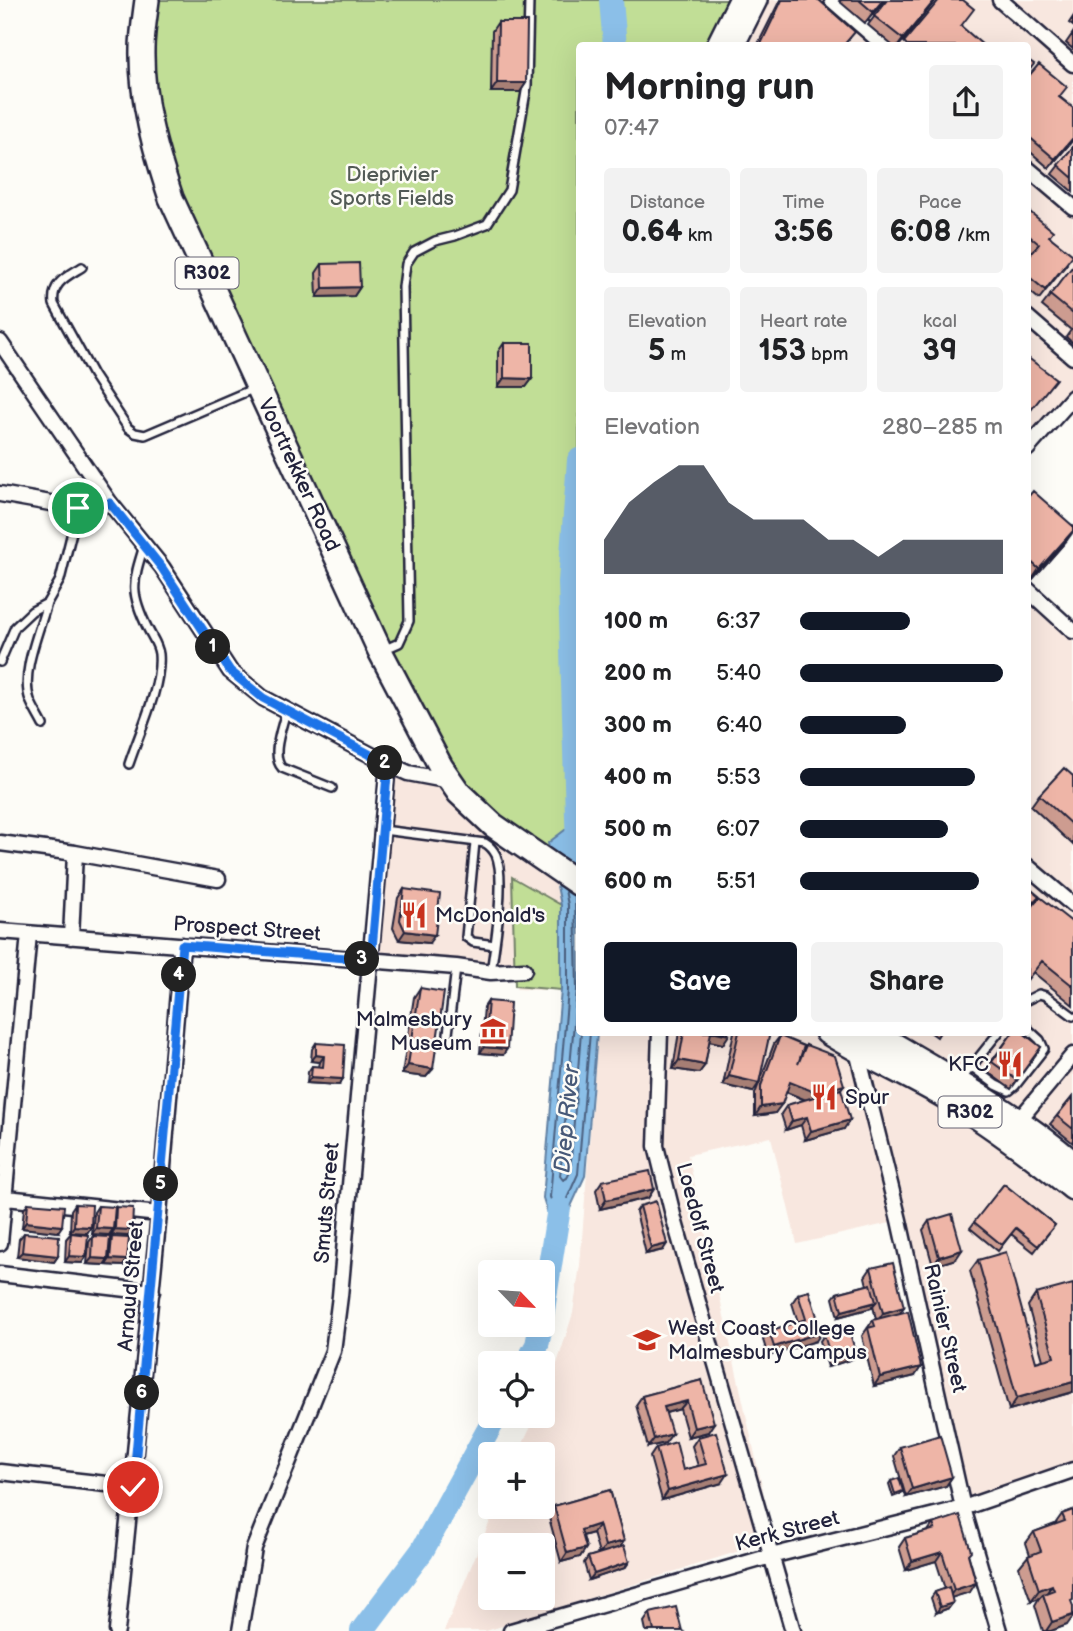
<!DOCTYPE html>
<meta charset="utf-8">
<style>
:root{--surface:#fff;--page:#f2f2f2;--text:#202124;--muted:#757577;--accent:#111827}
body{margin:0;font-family:"Balsamiq Sans",sans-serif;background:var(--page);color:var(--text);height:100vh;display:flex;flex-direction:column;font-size:26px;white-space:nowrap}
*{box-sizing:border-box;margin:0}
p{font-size:23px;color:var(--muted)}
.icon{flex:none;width:38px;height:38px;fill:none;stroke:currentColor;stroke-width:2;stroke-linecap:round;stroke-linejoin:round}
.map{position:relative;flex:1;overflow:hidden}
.details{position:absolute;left:576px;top:42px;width:455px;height:994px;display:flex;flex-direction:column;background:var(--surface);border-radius:7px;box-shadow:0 7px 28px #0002}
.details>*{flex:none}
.needle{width:46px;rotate:115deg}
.fabs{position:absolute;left:478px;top:1260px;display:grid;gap:14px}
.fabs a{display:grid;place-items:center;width:77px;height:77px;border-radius:7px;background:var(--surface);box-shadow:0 7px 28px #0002;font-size:35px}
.pin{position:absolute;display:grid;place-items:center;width:60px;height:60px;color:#fff;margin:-30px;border:4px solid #fff;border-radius:50%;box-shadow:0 2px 7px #0007}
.km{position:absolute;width:35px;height:35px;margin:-18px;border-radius:50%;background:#222;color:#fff;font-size:19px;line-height:35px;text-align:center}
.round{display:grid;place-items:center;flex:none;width:74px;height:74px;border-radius:7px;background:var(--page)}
.headline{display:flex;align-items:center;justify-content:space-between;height:119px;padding:0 28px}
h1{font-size:38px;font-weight:700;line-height:52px}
.figures{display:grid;grid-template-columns:repeat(3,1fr);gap:10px;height:119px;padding:7px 28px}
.figures div{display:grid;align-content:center;border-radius:7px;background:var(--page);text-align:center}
.figures b{font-size:30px;font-weight:700}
.figures small{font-size:19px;font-weight:400}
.figures p{font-size:19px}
.chart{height:196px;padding:14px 28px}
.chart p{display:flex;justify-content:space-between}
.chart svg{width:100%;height:126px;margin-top:7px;fill:var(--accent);opacity:.7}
.action{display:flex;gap:14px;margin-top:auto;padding:14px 28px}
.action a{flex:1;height:80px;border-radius:7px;background:var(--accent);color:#fff;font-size:28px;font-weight:700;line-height:80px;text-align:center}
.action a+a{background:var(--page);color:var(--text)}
ul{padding:0 28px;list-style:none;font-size:23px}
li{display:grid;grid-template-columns:112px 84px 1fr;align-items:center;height:52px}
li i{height:18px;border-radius:9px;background:var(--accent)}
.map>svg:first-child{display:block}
</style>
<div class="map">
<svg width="1073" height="1631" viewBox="0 0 1073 1631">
<rect width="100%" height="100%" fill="#fdfcf7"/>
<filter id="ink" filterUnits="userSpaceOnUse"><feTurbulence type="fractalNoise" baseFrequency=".0143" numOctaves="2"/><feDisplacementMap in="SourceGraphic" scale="14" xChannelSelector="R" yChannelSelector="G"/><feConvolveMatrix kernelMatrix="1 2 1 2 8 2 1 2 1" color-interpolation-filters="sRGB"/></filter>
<g filter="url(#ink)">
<path fill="#f8e7df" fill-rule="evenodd" d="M740 0H1073V397L1027 449V46H717Z
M1027 589 1073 631V1470L963 1508 899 1221 797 1244 771 1137 688 1155 774 1540 486 1631H444L496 1507H542V1454H518L536 1416H542L543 1401 556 1367 573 1313 580 1265 595 1066 572 1064 577 991 516 989 523 971 371 960 388 764 437 780 579 884V1032H1027ZM490 1545H542V1598H490Z"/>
<path fill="#c1de96" stroke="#728068" stroke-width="2" d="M147 0H740L717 45 579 46V884L459 793 152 138Z
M512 877 561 905V990L515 986Z"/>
<path fill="#8bbfe8" stroke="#6180a3" stroke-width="2" d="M578 820 579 1032 597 1033 585 1176 556 1239 543 1198 561 990V905L548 843Z"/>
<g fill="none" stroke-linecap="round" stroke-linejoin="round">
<path stroke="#4c6180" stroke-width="2" d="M565 890 568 905V990L550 1197 557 1214 561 1212 578 1174 590 1032
M575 896 577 990 560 1176 563 1180 567 1178 570 1172 581 1032"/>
<path stroke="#8bbfe8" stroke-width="24" d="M611 0 615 46
M578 851 570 582 579 460
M542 1316 559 1208
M527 1363 537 1345 541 1325
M362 1631 422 1551 496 1416"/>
<g stroke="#22223b" stroke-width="12">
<path id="service" d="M82 267C66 277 51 283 54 304L93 375 128 428 135 433 145 435 255 388
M383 650 399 643 409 621 403 287 406 264 414 252 435 241 455 236 487 224 509 190 527 86 529 0
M0 662 15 627 32 611 47 603 60 580 78 508
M286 710C283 726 270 755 282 768L332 788
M43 725C39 717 33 708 30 700 20 673 40 630 47 603
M129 764C139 733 162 687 159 654 158 645 152 637 148 629 130 593 132 584 144 546
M383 830 485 843C490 846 493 849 496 855 506 879 495 945 491 972
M475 842 466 937 473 942 495 945
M1027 1000 1039 994 1046 996 1073 1016
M448 1034 456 968
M972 1067 996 1085 1009 1091 1015 1086 1044 1049 1040 1040 1027 1028
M960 1081 999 1032"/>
</g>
<g stroke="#22223b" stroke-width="19">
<path id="minor" d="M832 0 885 46
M1000 0 1073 64
M1027 168 1073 207
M1027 317 1073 357
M0 342 110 503 162 567 230 671 263 698 388 764 408 773 450 781
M1027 449 1073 397
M0 494 78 508 110 503
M1027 589 1073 631
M0 843 75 853 218 879
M1027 866 1073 905
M0 931 456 967 491 972 524 970
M71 937 75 853
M660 1032 656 1146 674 1219 793 1631
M857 1032V1051L899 1220 963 1508 999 1631
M1014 1126 1073 1055
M6 1198 159 1214
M0 1243 29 934
M0 1274 152 1292
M0 1472 133 1487
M117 1631 159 1214 182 945
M240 1631 254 1548 333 1351 340 1296 388 764
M511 1631 771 1556 963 1508 1073 1470"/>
</g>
<g stroke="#22223b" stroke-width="26">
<path id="secondary" d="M717 46 740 0
M733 46 756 0"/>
</g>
<g stroke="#22223b" stroke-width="28">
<path id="primary" d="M147 0C145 16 142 33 142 49 141 101 155 150 171 198L380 651 441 767 459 793 493 825 579 884
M827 1032C865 1056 907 1074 946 1097 991 1124 1032 1155 1073 1188
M872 1032C941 1073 1013 1111 1073 1163"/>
</g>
<use href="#service" stroke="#fdfcf7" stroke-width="7"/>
<use href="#minor" stroke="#fdfcf7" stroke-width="14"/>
<use href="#secondary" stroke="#fdfcf7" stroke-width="21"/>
<use href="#primary" stroke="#fdfcf7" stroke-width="23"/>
</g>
<path fill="#cd9c90" stroke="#22223b" stroke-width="2" d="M780 0H819L845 46H757Z
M840 0H885L865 23 839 1Z
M887 0H936L899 46H893L868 25Z
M1073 17V26L1069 23Z
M498 22 526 83 520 92H491L492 31Z
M1073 33V49L1066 43Z
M1027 78 1060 97 1073 108V140L1049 168 1027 149Z
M1073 147V192L1052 174Z
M1027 215 1050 236 1067 264 1039 299 1027 289V258L1033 252 1027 248Z
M322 264 360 287 354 296 317 297 316 273Z
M1073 266V343L1066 337 1071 330 1042 306Z
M504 343 532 379 526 387H498V352Z
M1027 498 1067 540 1031 581 1027 577Z
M1073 776V845L1031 806 1039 795Z
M404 889 429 943 399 940 393 928 398 898Z
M1027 913 1073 923V1005L1034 973Z
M420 988 433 1069 426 1077 402 1074 414 997Z
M488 1001 503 1055 480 1053 484 1007Z
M679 1032H729L723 1044 709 1041 705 1065 699 1073 673 1069Z
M734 1032H770L753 1092 723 1085Z
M930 1032H940L937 1037Z
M1013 1032 1041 1047 1011 1089 985 1070Z
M780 1036 803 1050 806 1045 841 1089 844 1129 805 1140 801 1125 786 1130 781 1114 787 1105 805 1100 786 1092 775 1113 755 1116V1094L774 1044Z
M316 1043 339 1085 307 1083 308 1072 312 1066 319 1067 320 1062 311 1061 312 1049Z
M1073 1096V1143L1050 1124Z
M602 1181 654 1189 648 1198 600 1209 596 1190Z
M1004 1184 1055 1225 1034 1252 1011 1234 998 1251 970 1228Z
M28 1203 58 1232 22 1228 24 1209Z
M75 1204 91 1227 87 1233 70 1232 71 1210Z
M98 1206 115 1210 116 1207 132 1230 128 1236 111 1235V1233L109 1235 92 1234 94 1212Z
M640 1206 663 1250 646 1254 636 1212Z
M929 1221 956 1259 933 1266 923 1230Z
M24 1233 58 1256 54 1262 17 1257 19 1239Z
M71 1233 86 1257 82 1263 65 1262 66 1239Z
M93 1236 110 1240 112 1237 127 1260 123 1266 106 1265V1262L104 1265 87 1264 89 1242Z
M978 1260 1036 1362 1043 1360 1028 1306 1036 1294 1073 1392 1009 1410 970 1271Z
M871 1268 901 1313 915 1376 874 1386 862 1336 873 1320 876 1319 873 1306 871 1308 838 1317 833 1298 837 1293 867 1285 865 1277Z
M798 1294 816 1341 768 1356 763 1340 769 1331 798 1322 792 1303Z
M824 1335 852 1359 828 1367 820 1341Z
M702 1380 708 1432 688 1437 680 1409 666 1413 665 1443 648 1447 636 1405 642 1396Z
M698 1437 722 1483 662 1500 650 1457 656 1448 683 1470 698 1466 692 1446Z
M900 1447 952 1477 946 1486 906 1497 894 1456Z
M891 1481 903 1491 901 1494 893 1497 889 1484Z
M610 1490 624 1541 619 1548 629 1562 625 1568 589 1580 584 1563 588 1557 599 1554 593 1533 583 1536 586 1548 580 1557 561 1562 548 1514 554 1506Z
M1073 1510 1067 1625 1051 1631H1043L1035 1605 1039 1598 1031 1601 1019 1567 1028 1556 1030 1555 1026 1543 1034 1532 1055 1524 1062 1514Z
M933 1524 968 1555 970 1592 952 1597 949 1608 936 1613 931 1598 935 1592 945 1589 936 1561 906 1570 899 1547 905 1538 928 1531Z
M650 1613 682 1631H646L644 1622Z"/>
<path fill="#a77f75" stroke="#22223b" stroke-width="2" d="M883 0H885L865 23 873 12Z
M935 0H936L898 46 903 39Z
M497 83H526L520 92H491Z
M1073 138V140L1049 168 1055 159Z
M360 287 354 296 317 297 323 288Z
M504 378 532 379 526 387H498Z
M1073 532 1067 540 1031 581 1039 569Z
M405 931 435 935 429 943 399 940Z
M710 1032H716L729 1035 723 1044 705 1040Z
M484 1047 507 1049 503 1055 480 1053Z
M316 1055 324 1056 320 1062 311 1061Z
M679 1060 705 1065 699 1073 673 1069Z
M408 1065 433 1069 426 1077 402 1074Z
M729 1076 759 1083 753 1092 723 1085Z
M311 1077 343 1079 339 1085 307 1083Z
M790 1082 844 1085 838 1093 811 1102 784 1091Z
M782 1104 775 1113 755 1116 761 1107Z
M807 1117 801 1125 786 1130 792 1121Z
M850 1120 844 1129 805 1140 811 1131Z
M654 1189 648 1198 600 1209 606 1200Z
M26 1222 62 1226 58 1232 22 1228Z
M74 1226 91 1227 87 1233 70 1232Z
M96 1228 113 1229 109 1235 92 1234Z
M115 1229 132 1230 128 1236 111 1235Z
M667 1244 663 1250 646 1254 651 1248Z
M962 1250 956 1259 933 1266 939 1257Z
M22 1252 58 1256 54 1262 17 1257Z
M69 1256 86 1257 82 1263 65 1262Z
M92 1258 108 1259 104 1265 87 1264Z
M110 1259 127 1260 123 1266 106 1265Z
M876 1302 871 1308 838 1317 842 1311Z
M904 1307 898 1316 877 1322 883 1313Z
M822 1332 816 1341 768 1356 774 1347Z
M856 1353 852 1359 828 1367 832 1361Z
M921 1367 915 1376 874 1386 880 1377Z
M1073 1382V1392L1009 1410 1017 1398Z
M687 1401 680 1409 658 1415 664 1407Z
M714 1423 708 1432 688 1437 694 1428Z
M672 1434 665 1443 648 1447 654 1439Z
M728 1474 722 1483 662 1500 668 1491Z
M952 1477 946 1486 906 1497 912 1489Z
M599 1524 593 1533 575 1538 581 1530Z
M624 1541 618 1550 599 1555 605 1546Z
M586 1548 580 1557 561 1562 567 1553Z
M942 1552 936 1561 906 1570 912 1561Z
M629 1562 625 1568 589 1580 594 1574Z
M976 1583 970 1592 948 1599 954 1590Z
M1052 1585 1044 1597 1043 1594 1039 1598 1031 1601 1039 1590Z
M953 1603 949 1608 936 1613 940 1607Z
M1073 1615V1617L1067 1625 1051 1631H1046L1052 1622Z"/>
<path fill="#eeb5a7" stroke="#22223b" stroke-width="2" d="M782 0H819L855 32 843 46H760Z
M859 0H883L873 12Z
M887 0H935L903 39 874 16Z
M939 0H963L974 9 961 26 984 46H908L904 42Z
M498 22H527L526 83H497Z
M1027 59 1034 64 1027 73Z
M1039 64 1067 87 1059 97 1073 108V138L1055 159 1027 135V78Z
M1073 147V178L1058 165Z
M1030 212 1053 231 1049 236 1073 255 1045 290 1027 275V258L1039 244 1027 234V215Z
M359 263 360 287 323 288 322 264Z
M1073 266V314L1050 295Z
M504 343H532V379L504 378Z
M1027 357 1056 379 1027 415Z
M1033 491 1073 526V531L1039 569 1027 558V498Z
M1064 768 1073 776V826L1039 795Z
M1027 886 1039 896 1027 909Z
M404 889 440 894 435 935 405 931 400 920Z
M1040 897 1073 923V986L1042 961 1027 980V913Z
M420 988 444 992 433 1069 408 1065Z
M488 1001 510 1003 507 1049 484 1047Z
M684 1032H711L705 1065 679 1060Z
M739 1032H770L759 1083 729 1076Z
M1013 1032H1022L1041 1047 1017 1080 992 1062Z
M780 1036 804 1046 798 1064 806 1045 835 1056 844 1085 817 1093 790 1082 782 1104 761 1107V1086Z
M316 1043 345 1045 343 1079 311 1077 312 1066 323 1067 324 1056 316 1055Z
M841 1089 850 1120 811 1131 807 1117 792 1121 787 1105Z
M1073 1096V1129L1057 1116Z
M650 1171 654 1189 606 1200 602 1181Z
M1004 1184 1055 1225 1038 1246 1016 1228 1002 1245 974 1222Z
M656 1201 667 1244 651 1248 640 1206Z
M28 1203 64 1206 62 1226 26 1222Z
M75 1204 92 1205 91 1227 74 1226Z
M98 1206 115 1207 113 1229 96 1228Z
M116 1207 133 1208 132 1230 115 1229Z
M952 1214 962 1250 939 1257 929 1221Z
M24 1233 59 1236 58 1256 22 1252Z
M71 1233 88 1235 86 1257 69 1256Z
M93 1236 110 1237 108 1259 92 1258Z
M112 1237 129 1238 127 1260 110 1259Z
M1006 1252 1036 1362 1054 1357 1036 1294 1073 1284V1382L1017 1398 978 1260Z
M893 1263 904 1307 883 1313 871 1268Z
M871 1284 876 1302 842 1311 837 1293Z
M809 1291 822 1332 774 1347 769 1331 806 1319 798 1294Z
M908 1311 921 1367 880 1377 868 1328 875 1326 873 1320Z
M848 1327 856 1353 832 1361 824 1335Z
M702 1380 714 1423 694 1428 687 1401 664 1407 672 1434 654 1439 642 1396Z
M716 1432 728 1474 668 1491 656 1448 676 1442 683 1470 706 1464 698 1437Z
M940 1435 952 1477 912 1489 900 1447Z
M899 1478 903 1491 895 1494 891 1481Z
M610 1490 624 1541 605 1546 599 1524 581 1530 586 1548 567 1553 554 1506Z
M1073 1510V1600L1071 1601 1073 1606V1615L1052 1622 1043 1594 1054 1590 1052 1585 1039 1590 1028 1556 1041 1551 1034 1532 1065 1521 1062 1514Z
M960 1515 971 1551 968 1554 976 1583 954 1590 942 1552 912 1561 905 1538 935 1529 933 1524Z
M624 1546 629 1562 594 1574 588 1557Z
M949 1587 953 1603 940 1607 935 1592Z
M676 1607 682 1631H654L650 1613Z"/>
</g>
<g fill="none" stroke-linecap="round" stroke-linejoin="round" filter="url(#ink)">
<g stroke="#fff" stroke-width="14">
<path id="route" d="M78 508 110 503 162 568 230 671 263 698 388 764 371 960 182 945 133 1487"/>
</g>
<use href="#route" stroke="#1a73e8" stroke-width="9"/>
</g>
<defs>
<g id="restaurant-bare" transform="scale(2.1)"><path d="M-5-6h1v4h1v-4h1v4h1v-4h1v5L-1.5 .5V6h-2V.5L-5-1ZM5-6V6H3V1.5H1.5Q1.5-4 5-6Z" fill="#c8321e" stroke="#fdfcf7" stroke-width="2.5" paint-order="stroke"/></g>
<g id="museum-bare" transform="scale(2.1)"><path d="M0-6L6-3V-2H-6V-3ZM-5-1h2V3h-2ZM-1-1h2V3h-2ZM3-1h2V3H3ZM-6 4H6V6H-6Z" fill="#c8321e" stroke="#fdfcf7" stroke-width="2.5" paint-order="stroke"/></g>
<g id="university-bare" transform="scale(2.1)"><path d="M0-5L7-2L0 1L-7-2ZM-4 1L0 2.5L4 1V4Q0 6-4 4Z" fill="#c8321e" stroke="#fdfcf7" stroke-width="2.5" paint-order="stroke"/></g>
</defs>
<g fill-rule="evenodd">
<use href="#restaurant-bare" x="414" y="915"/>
<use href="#museum-bare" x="493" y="1031"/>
<use href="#restaurant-bare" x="1010" y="1064"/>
<use href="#restaurant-bare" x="824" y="1097"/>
<use href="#university-bare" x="647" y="1340"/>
</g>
<g text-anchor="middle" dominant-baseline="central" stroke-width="5" stroke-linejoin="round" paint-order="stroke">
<g fill="#fdfcf7" stroke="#646373" stroke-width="2">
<rect x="175.5" y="257.5" width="63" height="31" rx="5"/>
<rect x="938.5" y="1096.5" width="63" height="31" rx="5"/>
</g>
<g font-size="19" font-weight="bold" fill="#22223b">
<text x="207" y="273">R302</text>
<text x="970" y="1112">R302</text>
</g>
<g font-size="21" fill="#525a56" stroke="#fdfcf7">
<text x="392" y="174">Dieprivier<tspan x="392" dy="24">Sports Fields</tspan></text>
</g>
<g font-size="21" fill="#22223b" stroke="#fdfcf7">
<text transform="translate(299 475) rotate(65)">Voortrekker Road</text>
<text transform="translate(247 929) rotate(4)">Prospect Street</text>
<text transform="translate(327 1203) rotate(-85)">Smuts Street</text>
<text transform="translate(700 1228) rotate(75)">Loedolf Street</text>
<text transform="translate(131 1286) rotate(-85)">Arnaud Street</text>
<text transform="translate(945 1328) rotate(77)">Rainier Street</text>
<text transform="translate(787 1531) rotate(-15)">Kerk Street</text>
</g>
<g font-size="21" fill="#22223b" stroke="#fdfcf7" text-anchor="start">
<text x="435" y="915">McDonald's</text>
<text x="472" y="1019" text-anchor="end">Malmesbury<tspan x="472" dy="24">Museum</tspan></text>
<text x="989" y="1064" text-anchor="end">KFC</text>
<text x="845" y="1097">Spur</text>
<text x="668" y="1328">West Coast College<tspan x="668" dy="24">Malmesbury Campus</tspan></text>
</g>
<g font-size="23" font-style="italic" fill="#475978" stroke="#fdfcf7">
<text transform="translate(567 1119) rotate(-85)">Diep River</text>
</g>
</g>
</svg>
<div class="fabs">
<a><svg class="needle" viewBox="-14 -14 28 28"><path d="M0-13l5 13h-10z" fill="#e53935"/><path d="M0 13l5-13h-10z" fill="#757577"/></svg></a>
<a><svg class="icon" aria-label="locate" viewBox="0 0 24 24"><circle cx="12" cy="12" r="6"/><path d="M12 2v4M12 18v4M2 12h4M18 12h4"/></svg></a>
<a>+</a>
<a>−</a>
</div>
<div class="pin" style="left:78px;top:508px;background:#1e9e55"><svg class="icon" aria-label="arrive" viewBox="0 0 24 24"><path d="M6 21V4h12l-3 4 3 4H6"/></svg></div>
<div class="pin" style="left:133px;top:1487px;background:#d93025"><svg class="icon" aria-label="check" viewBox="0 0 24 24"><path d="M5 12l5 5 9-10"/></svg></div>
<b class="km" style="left:213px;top:647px">1</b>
<b class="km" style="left:385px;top:763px">2</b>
<b class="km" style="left:362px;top:959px">3</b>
<b class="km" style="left:179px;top:975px">4</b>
<b class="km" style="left:161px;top:1184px">5</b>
<b class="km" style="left:142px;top:1393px">6</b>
<section class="details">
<div class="headline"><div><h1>Morning run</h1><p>07:47</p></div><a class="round"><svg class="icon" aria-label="share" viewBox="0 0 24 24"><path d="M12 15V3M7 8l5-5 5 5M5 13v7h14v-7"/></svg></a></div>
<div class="figures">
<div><p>Distance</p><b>0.64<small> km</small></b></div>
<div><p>Time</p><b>3:56</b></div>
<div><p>Pace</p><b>6:08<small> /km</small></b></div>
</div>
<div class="figures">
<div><p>Elevation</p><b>5<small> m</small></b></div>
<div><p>Heart rate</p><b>153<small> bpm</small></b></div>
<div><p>kcal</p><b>39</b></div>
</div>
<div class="chart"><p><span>Elevation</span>280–285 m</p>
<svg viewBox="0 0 160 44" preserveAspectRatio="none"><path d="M0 44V32L10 19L20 12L30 6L40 6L50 19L60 25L70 25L80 25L90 32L100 32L110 38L120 32L130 32L140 32L150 32L160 32V44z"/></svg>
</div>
<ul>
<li><b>100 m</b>6:37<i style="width:54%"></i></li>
<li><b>200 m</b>5:40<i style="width:100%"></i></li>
<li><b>300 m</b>6:40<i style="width:52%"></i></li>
<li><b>400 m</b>5:53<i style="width:86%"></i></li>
<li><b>500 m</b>6:07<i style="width:73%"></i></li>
<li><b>600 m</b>5:51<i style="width:88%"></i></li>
</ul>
<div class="action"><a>Save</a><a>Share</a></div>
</section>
</div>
